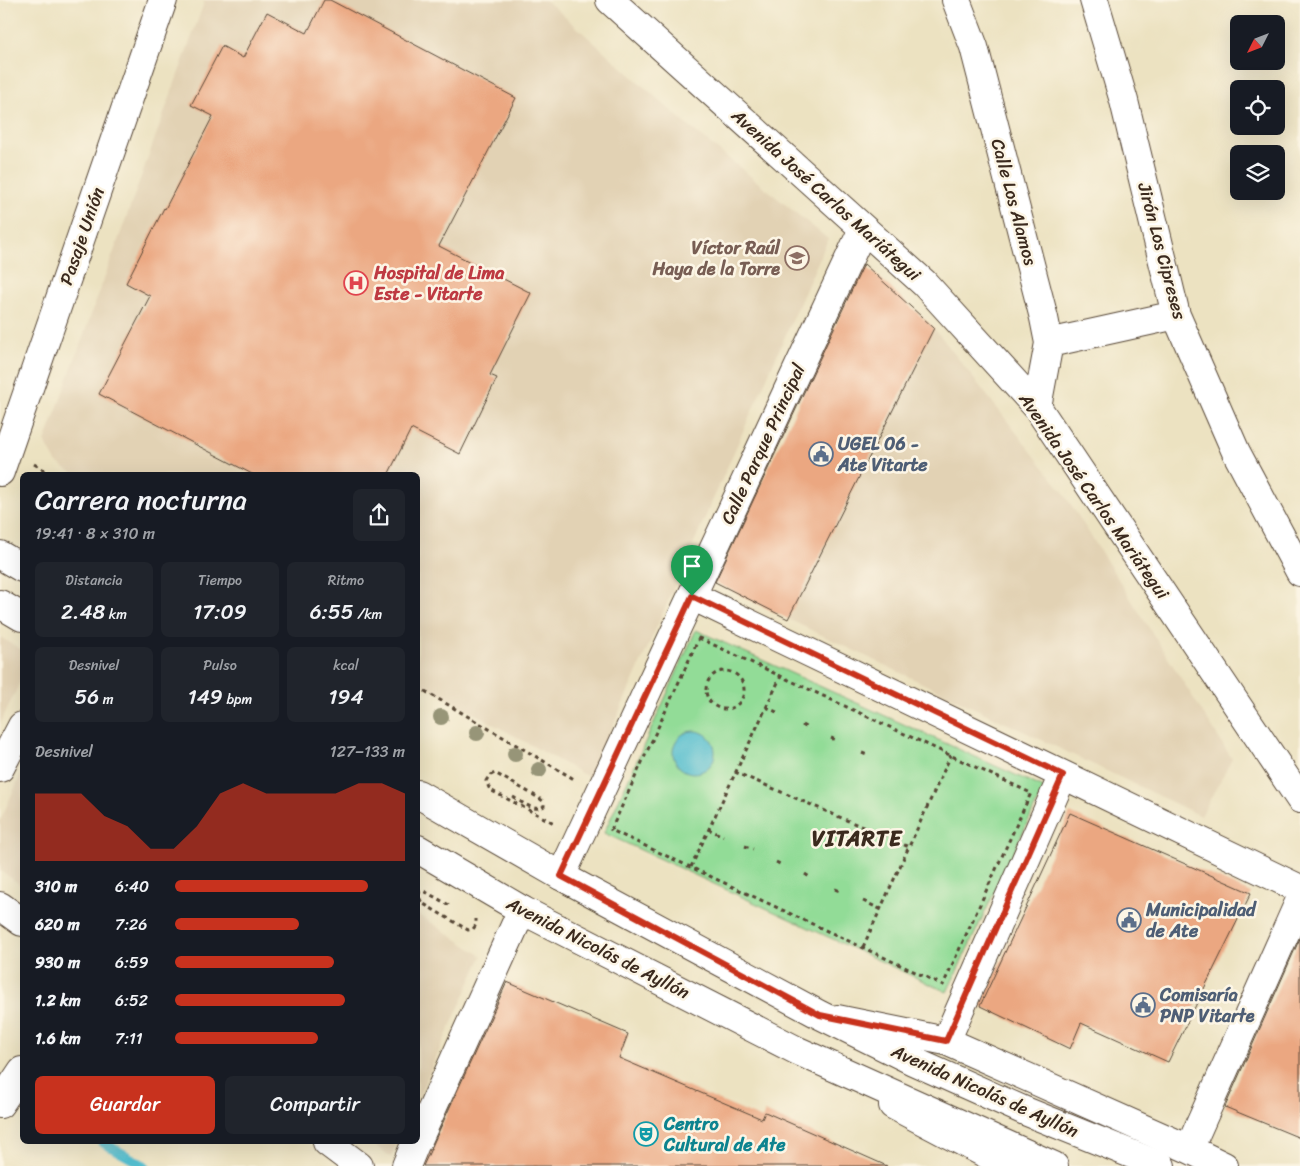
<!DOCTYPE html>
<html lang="es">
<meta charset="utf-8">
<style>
:root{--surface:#171b24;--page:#20242c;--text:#f1f3f6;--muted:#9ea1a6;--accent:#c8321e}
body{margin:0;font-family:Sriracha,sans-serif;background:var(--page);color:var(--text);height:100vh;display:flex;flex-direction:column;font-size:19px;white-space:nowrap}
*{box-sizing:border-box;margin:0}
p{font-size:16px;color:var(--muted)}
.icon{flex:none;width:28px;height:28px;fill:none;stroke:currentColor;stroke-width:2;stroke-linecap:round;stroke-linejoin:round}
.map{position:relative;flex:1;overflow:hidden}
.panel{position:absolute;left:20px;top:472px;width:400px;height:672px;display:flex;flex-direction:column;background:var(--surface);border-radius:8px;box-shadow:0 5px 20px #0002}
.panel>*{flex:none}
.needle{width:32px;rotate:228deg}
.controls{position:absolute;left:1230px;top:15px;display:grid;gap:10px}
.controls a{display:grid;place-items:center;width:55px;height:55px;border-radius:8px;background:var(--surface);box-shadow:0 5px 20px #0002;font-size:25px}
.pin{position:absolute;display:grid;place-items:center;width:42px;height:42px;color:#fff;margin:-51px -21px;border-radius:50% 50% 50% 0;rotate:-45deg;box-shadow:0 0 5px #0007}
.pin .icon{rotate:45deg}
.round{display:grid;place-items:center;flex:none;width:52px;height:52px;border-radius:8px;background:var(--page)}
.headline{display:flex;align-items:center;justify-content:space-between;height:85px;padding:0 15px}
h1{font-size:28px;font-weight:600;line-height:38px}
.stats{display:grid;grid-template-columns:repeat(3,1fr);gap:8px;height:85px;padding:5px 15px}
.stats div{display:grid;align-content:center;border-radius:8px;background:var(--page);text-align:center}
.stats b{font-size:21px;font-weight:600}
.stats small{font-size:14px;font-weight:400}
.stats p{font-size:14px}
.chart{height:140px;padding:10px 15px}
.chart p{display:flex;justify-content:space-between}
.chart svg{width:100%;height:90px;margin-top:5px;fill:var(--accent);opacity:.7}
.button{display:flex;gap:10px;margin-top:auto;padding:10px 15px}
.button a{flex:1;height:58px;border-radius:8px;background:var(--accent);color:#fff;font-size:20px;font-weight:600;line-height:58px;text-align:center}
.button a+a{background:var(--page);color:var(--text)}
ul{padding:0 15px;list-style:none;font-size:16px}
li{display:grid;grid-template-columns:80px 60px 1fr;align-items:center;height:38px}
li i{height:12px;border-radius:6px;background:var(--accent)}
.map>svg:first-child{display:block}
</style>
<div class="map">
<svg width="1300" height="1166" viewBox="0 0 1300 1166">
<rect width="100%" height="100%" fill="#fcf5e5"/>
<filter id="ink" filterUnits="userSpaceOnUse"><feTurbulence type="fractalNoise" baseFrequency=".02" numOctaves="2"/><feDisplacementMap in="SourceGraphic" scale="10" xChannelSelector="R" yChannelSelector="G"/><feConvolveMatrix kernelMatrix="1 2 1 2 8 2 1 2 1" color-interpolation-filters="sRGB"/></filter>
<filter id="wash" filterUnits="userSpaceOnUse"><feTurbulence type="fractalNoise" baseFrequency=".0096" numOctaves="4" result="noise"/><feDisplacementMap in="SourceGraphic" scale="20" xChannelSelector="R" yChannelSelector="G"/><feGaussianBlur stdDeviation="1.12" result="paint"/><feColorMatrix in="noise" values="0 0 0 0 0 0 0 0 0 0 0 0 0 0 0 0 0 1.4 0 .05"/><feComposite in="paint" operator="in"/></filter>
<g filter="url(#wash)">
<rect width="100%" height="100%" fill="#ece2c1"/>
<path fill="#e2d2b4" d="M205 0H546L686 124 828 239 590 778 418 682V475H76L56 462 45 442Z
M934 328 1063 492 1232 759 1201 816 788 619Z
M0 637 22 650V678L0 724Z
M22 772V886L0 870V821Z
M418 914 482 956 418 1098Z
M371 1143H397L391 1157Z"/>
<path fill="#92dc97" stroke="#66835a" d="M696 630 1044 788 947 992 604 833Z"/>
<path fill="#52bdce" stroke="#467476" d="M673 752a21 21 0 1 1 42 0a21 21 0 1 1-42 0Z"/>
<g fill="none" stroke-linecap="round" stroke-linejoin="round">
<path stroke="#52bdce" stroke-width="10" d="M102 1142 145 1166"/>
</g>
<g id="blocks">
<path fill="#eba781" d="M324 0H330L516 98 439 246 531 293 490 375 497 378 460 454 411 429 388 475H254L99 394 150 296 126 283 164 208 165 209 213 116 191 105 222 46 243 58 267 12 307 33Z
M864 264 934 328 788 619 715 582Z
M1070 813 1251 893 1168 1062 1081 1023 1070 1049 980 1006Z
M1300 938V1138L1225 1107Z
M507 982 628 1034 619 1058 762 1119 765 1112 887 1166H423Z"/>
</g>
</g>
<g filter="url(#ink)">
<use href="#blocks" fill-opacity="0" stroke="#564636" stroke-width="1"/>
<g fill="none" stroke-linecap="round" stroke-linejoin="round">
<g stroke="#564636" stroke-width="30">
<path id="minor" d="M956 0 974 47 1044 318 1049 343 1037 407
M1094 0 1124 101 1176 315 1236 452 1300 572
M1049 343 1176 315
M0 472 163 0
M692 596 1300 889
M0 768 22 726
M561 876 863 229
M837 1019 946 1041 1189 1149 1224 1166
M946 1041 1063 775
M0 1104 22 1071
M893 1105 1009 1166
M418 1140 522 910
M1189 1149 1300 900
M406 1166 416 1142"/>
</g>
<g stroke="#564636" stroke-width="30">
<path id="tertiary" d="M610 0 924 283 1037 407 1300 799
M0 906 22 922
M327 1142 359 1166"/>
</g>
<g stroke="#564636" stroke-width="30">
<path id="primary" d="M0 555 22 568
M0 604 22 617
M418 794 561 876 820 1015 913 1061 1025 1111 1161 1166
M418 849 522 910 798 1051 1054 1166"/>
</g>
<path stroke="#564636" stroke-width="3" stroke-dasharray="4 4" stroke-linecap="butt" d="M34 464 53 475
M699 638 1031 793 943 985 611 830Z
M706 690a19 19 0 1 1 38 0a19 19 0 1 1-38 0Z
M418 687 574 779
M766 707 779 713
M802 725 809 729
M831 738 838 741
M862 753 867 755
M735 772 909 847
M513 797C522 802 535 813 544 806V802L539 798 495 773C490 775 488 777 486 781L490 790 554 823
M708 829 723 836
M745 846 753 849
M776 862 782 865
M691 867 781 676
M805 874 811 878
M835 889 840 891
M863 901 880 909
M449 905 424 891 420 892 418 895 422 903 468 930 473 929 476 925V919
M863 947 951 755"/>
<use href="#minor" stroke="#fff" stroke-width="28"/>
<use href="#tertiary" stroke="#fff" stroke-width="28"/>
<use href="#primary" stroke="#fff" stroke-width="28"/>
</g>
<g fill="#979578">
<circle cx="441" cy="717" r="8"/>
<circle cx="477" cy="733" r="8"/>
<circle cx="515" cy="754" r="8"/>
<circle cx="539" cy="770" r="8"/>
</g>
</g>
<g fill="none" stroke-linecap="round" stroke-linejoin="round" filter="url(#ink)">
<g stroke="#fff" stroke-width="10">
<path id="route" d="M692 596 1063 775 946 1041 820 1015 561 876Z"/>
</g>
<use href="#route" stroke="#c8321e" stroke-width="6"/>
</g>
<defs>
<g id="school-ring" transform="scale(1.25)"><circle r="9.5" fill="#fcf5e5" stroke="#8d6e63" stroke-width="1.5"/><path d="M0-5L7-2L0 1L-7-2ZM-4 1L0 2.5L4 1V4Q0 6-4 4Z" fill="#8d6e63"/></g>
<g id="hospital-ring" transform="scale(1.25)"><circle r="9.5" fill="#fcf5e5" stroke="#e0444e" stroke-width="1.5"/><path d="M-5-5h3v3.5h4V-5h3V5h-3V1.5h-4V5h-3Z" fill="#e0444e"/></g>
<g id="civic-ring" transform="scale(1.25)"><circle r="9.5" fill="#fcf5e5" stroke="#5c6f8a" stroke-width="1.5"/><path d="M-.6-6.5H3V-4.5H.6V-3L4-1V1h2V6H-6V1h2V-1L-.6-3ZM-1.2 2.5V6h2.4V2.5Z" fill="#5c6f8a"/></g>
<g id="theatre-ring" transform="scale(1.25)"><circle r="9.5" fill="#fcf5e5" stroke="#0f9aa8" stroke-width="1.5"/><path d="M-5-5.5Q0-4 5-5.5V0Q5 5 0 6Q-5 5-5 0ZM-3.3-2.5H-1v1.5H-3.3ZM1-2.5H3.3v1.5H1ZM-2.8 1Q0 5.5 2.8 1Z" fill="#0f9aa8"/></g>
</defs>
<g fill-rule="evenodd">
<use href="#school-ring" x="797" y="258"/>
<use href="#hospital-ring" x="356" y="283"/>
<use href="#civic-ring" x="821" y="454"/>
<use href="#civic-ring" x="1129" y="920"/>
<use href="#civic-ring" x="1143" y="1005"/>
<use href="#theatre-ring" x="646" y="1134"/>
</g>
<g text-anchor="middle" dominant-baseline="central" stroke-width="5" stroke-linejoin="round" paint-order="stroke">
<g font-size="18" fill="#3b2a1e" stroke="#fcf5e5">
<text transform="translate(826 195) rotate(42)">Avenida José Carlos Mariátegui</text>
<text transform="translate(1014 202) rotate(75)">Calle Los Alamos</text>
<text transform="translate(82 236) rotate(-71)">Pasaje Unión</text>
<text transform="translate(1162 251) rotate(75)">Jirón Los Cipreses</text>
<text transform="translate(763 444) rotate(-65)">Calle Parque Principal</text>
<text transform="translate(1094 496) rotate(55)">Avenida José Carlos Mariátegui</text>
<text transform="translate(598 948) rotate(27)">Avenida Nicolás de Ayllón</text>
<text transform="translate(985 1091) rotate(24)">Avenida Nicolás de Ayllón</text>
</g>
<g font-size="18" font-weight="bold" fill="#785e54" stroke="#fcf5e5" text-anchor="end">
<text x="780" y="248">Víctor Raúl<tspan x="780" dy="21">Haya de la Torre</tspan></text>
</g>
<g font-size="18" font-weight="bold" fill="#be3a42" stroke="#fcf5e5" text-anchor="start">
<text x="374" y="273">Hospital de Lima<tspan x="374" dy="21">Este - Vitarte</tspan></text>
</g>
<g font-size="18" font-weight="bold" fill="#4e5e75" stroke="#fcf5e5" text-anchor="start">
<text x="838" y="444">UGEL 06 -<tspan x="838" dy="21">Ate Vitarte</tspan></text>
<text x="1146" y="910">Municipalidad<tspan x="1146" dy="21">de Ate</tspan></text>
<text x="1160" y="995">Comisaría<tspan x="1160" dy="21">PNP Vitarte</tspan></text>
</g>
<g font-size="18" font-weight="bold" fill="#0d838f" stroke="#fcf5e5" text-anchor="start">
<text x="664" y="1124">Centro<tspan x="664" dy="21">Cultural de Ate</tspan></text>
</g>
<g font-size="22" font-weight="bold" letter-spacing="1" fill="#3b2a1e" stroke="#fcf5e5">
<text x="857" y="838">VITARTE</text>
</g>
</g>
</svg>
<div class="controls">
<a><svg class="needle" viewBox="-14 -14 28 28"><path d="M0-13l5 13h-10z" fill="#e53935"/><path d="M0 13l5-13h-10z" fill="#9ea1a6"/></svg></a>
<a><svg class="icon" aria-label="locate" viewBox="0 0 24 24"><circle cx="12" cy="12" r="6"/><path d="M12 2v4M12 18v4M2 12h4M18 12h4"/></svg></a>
<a><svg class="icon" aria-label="layers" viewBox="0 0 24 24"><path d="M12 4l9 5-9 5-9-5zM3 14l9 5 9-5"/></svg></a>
</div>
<div class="pin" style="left:692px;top:596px;background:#1e9e55"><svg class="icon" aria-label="arrive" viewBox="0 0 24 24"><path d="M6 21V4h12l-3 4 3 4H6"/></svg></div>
<section class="panel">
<div class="headline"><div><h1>Carrera nocturna</h1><p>19:41 · 8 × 310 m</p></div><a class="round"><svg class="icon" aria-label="share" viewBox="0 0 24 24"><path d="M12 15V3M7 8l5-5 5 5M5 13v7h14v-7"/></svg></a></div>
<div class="stats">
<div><p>Distancia</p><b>2.48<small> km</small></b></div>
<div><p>Tiempo</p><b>17:09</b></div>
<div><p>Ritmo</p><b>6:55<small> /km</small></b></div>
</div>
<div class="stats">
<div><p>Desnivel</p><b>56<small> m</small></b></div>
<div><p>Pulso</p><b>149<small> bpm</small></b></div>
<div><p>kcal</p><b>194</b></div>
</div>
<div class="chart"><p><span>Desnivel</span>127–133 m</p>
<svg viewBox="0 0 160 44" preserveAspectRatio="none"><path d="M0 44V11L10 11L20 11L30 22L40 27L50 38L60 38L70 27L80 11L90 6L100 11L110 11L120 11L130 11L140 6L150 6L160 11V44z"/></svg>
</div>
<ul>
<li><b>310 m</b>6:40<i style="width:84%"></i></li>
<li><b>620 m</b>7:26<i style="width:54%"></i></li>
<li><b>930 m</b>6:59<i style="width:69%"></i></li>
<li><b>1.2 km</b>6:52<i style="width:74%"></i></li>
<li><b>1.6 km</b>7:11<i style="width:62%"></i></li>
</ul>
<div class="button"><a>Guardar</a><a>Compartir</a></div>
</section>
</div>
